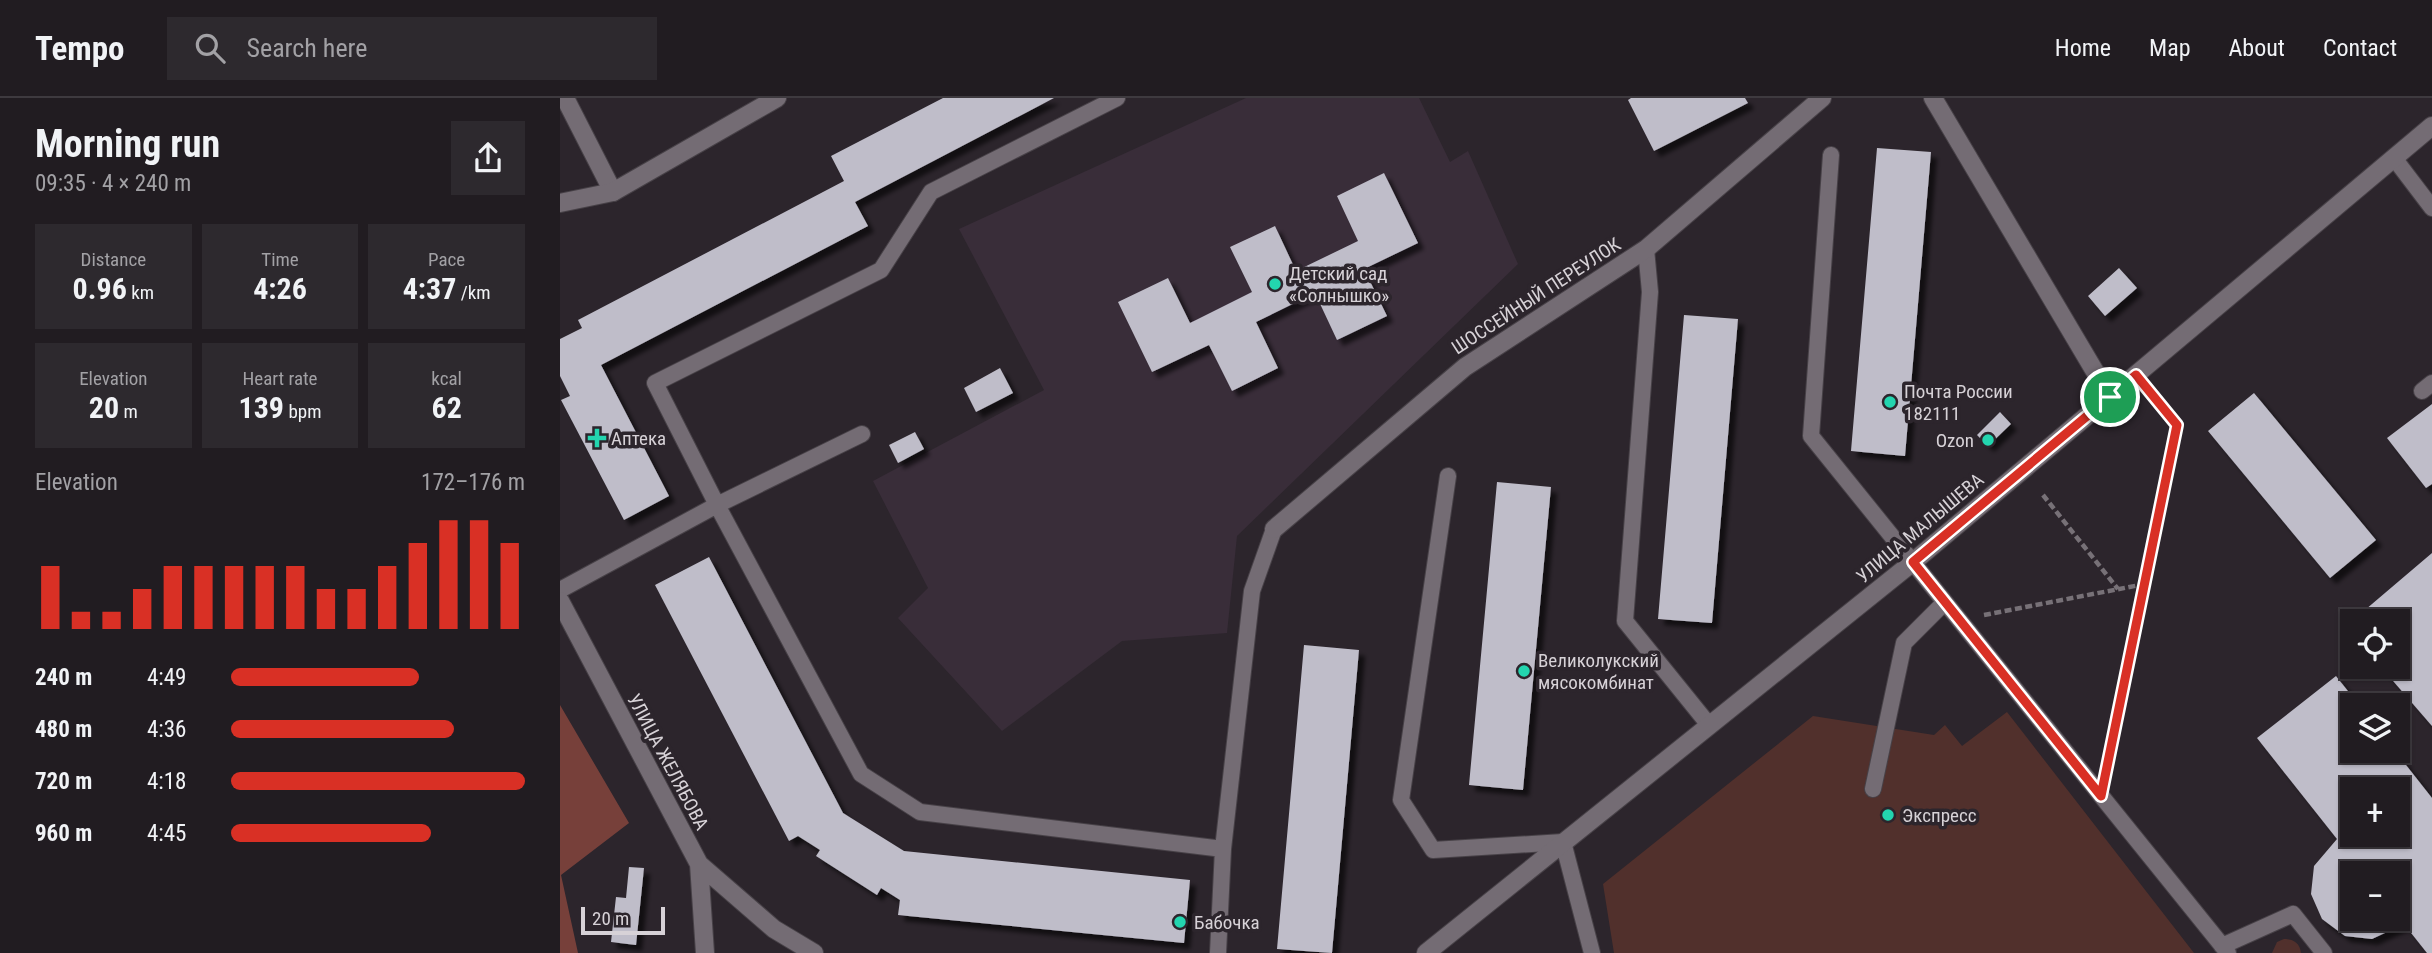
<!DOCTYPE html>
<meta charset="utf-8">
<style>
:root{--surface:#211c21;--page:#2d292e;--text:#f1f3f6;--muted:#a2a1a5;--line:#3e3a3f;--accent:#d93025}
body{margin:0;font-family:"Roboto Condensed",sans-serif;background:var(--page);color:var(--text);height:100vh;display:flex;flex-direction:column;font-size:26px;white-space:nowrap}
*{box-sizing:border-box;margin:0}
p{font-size:23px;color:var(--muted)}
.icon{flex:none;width:38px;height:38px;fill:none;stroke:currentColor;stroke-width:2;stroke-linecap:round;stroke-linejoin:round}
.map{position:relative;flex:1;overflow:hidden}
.panel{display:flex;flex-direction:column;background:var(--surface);width:560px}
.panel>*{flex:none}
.tools{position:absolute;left:1780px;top:511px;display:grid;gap:14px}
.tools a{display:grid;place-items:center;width:70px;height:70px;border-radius:0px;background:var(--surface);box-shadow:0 2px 5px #0004,0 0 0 2px var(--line);font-size:35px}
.scale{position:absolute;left:21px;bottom:18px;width:84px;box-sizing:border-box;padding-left:7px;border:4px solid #d7d2d7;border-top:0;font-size:19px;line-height:24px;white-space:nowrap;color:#d7d2d7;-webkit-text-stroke:5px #2c252c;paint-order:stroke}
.pin{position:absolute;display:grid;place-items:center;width:60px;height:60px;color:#fff;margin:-30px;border:4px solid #fff;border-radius:50%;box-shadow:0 2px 7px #0007}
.round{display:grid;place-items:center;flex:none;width:74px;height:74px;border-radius:0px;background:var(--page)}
.headline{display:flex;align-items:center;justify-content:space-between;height:119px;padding:0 35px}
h1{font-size:38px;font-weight:700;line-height:52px}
.metrics{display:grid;grid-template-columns:repeat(3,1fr);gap:10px;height:119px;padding:7px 35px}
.metrics div{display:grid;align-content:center;border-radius:0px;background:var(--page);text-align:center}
.metrics b{font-size:30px;font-weight:700}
.metrics small{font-size:19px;font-weight:400}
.metrics p{font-size:19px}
.chart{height:196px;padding:14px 35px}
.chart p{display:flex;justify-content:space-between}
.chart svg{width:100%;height:126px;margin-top:7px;stroke:var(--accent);stroke-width:6}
ul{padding:0 35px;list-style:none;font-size:23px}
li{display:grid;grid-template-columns:112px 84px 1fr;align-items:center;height:52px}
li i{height:18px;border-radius:9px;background:var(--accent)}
header{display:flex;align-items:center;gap:42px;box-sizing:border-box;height:98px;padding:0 35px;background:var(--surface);border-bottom:2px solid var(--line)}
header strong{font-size:33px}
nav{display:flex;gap:38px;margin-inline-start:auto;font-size:24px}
.search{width:490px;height:63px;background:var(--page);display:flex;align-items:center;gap:18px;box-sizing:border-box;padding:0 24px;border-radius:0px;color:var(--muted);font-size:26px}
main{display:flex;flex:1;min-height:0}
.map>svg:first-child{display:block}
</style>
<header>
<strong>Tempo</strong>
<div class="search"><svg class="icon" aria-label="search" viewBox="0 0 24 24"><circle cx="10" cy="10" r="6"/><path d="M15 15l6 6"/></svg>Search here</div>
<nav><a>Home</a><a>Map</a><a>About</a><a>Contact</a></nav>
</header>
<main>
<section class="panel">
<div class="headline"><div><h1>Morning run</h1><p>09:35 · 4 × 240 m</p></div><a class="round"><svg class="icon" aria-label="share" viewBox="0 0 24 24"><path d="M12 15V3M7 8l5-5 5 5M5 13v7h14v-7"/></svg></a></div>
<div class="metrics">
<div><p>Distance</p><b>0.96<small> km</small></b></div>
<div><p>Time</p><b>4:26</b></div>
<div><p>Pace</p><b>4:37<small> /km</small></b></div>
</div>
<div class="metrics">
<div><p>Elevation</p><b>20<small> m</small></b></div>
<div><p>Heart rate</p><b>139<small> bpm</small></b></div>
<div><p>kcal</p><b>62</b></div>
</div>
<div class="chart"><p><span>Elevation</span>172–176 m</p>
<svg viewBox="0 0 160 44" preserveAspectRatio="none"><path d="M5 44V22M15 44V38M25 44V38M35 44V30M45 44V22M55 44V22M65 44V22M75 44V22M85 44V22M95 44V30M105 44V30M115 44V22M125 44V14M135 44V6M145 44V6M155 44V14"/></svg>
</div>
<ul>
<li><b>240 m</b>4:49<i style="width:64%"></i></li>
<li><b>480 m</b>4:36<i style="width:76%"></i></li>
<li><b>720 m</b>4:18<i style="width:100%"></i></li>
<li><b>960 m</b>4:45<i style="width:68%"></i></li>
</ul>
</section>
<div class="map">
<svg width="1872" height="855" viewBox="0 0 1872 855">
<defs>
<filter id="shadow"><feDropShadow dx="6" dy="6" stdDeviation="2" flood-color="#0009"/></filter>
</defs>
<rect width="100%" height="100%" fill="#2c252c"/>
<path fill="#392d39" d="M686 0H859L890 64 908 53 958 166 677 438 667 535 562 543 442 633 338 520 368 490 313 383 484 292 399 131Z"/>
<path fill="#51302c" d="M1447 614 1634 855H1054L1043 786 1253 618 1374 637 1385 627 1402 648Z
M1724 841C1733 841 1740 845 1741 855H1712L1717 844Z"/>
<path fill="#77403a" d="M0 607 69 725 1 777 18 855H0Z"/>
<path fill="#bfbdc9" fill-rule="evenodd" filter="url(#shadow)" d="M383 0H494L295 104 308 128 41 267 109 398 64 422 1 302 10 298 0 278V241L22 230 18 222 284 83 271 58Z
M1071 0H1185L1188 5 1094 53 1068 2Z
M1317 50 1371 54 1345 358 1291 353Z
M824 75 858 145 804 171 827 218 777 242 755 195 696 224 718 270 672 293 649 247 592 274 558 204 608 180 630 225 692 194 670 149 715 128 736 173 798 143 777 98Z
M1559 170 1577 190 1545 218 1528 198Z
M1124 217 1178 221 1152 525 1098 521Z
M440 270 453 295 416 314 404 290Z
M1694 295 1816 442 1770 480 1648 333Z
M1872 306V386L1866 390 1827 340Z
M1440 314 1451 326 1428 348 1417 337Z
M355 334 364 351 338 365 329 347Z
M937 384 991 389 963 692 909 687Z
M1872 455V628L1821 569H1838V523H1792Z
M149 459 283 715 344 753 630 782 624 845 338 817 340 802 321 790 317 797 256 758 260 752 238 738 229 743 95 487Z
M744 547 799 552 772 855 717 851Z
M1776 578 1799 607H1792V653H1835L1872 700V855H1867L1844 826 1812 841 1785 838 1762 821 1751 796 1754 768 1777 741 1697 640ZM1792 691H1838V737H1792ZM1792 775H1838V821H1792Z
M69 769 84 770 76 847 51 844 56 799 66 800Z"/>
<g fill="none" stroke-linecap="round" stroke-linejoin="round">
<g stroke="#474147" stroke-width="18">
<path id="lane" d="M1271 57 1251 338 1668 855
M1834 60 1872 110
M1086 151 1090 194 1065 523 1149 627
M1862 293 1872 285
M302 336 157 407 95 285 321 172 371 94 557 0
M888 378 841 702 873 752 1003 744 1032 855
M0 492 157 407 301 676 360 714 663 751
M1313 691 1344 545 1385 504
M1662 848 1733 816 1764 855
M658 855 663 751 692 493 714 431"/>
</g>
<g stroke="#474147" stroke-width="20">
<path id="street" d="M5 0 53 94
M1373 0 1550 299
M714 431 905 269 1086 151 1262 0
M0 503 139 766 145 855
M139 766 214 831 254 855"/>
</g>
<g stroke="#474147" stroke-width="20">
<path id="secondary" d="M0 105 53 94 217 0
M866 855 1353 464 1872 28"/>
</g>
<path stroke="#777177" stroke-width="4.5" stroke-dasharray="7 3.5" stroke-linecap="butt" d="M1483 397 1558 491
M1424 517 1585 486
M1547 671 1617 327 1590 294"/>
<use href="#lane" stroke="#746c74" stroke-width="16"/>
<use href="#street" stroke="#746c74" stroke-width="18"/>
<use href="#secondary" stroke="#746c74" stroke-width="18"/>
</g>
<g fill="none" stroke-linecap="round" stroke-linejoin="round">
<g stroke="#fff" stroke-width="14">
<path id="route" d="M1576 277 1617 327 1541 698 1353 464Z"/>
</g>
<use href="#route" stroke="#d93025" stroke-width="9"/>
</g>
<g fill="#23d5af" stroke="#2c252c" stroke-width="2.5">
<circle cx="715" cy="186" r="7"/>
<circle cx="1330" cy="304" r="7"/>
<path d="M33.5 329.5h7v7h7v7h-7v7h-7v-7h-7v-7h7z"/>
<circle cx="1428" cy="342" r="7"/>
<circle cx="964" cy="573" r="7"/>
<circle cx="1328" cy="717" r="7"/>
<circle cx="620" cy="824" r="7"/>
</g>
<g text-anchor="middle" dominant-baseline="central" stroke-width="7" stroke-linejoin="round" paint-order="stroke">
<g font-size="19" fill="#d7d2d7" stroke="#2c252c" text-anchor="start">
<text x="729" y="175">Детский сад<tspan x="729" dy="22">«Солнышко»</tspan></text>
<text x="1344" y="293">Почта России<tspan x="1344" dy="22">182111</tspan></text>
<text x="51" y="340">Аптека</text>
<text x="1414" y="342" text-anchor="end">Ozon</text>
<text x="978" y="562">Великолукский<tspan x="978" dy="22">мясокомбинат</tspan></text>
<text x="1342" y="717">Экспресс</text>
<text x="634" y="824">Бабочка</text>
</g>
<g font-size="19" fill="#d7d2d7" stroke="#2c252c">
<text transform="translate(976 198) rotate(-33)">ШОССЕЙНЫЙ ПЕРЕУЛОК</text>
<text transform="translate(1360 430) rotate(-40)">УЛИЦА МАЛЫШЕВА</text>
<text transform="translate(108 664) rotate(62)">УЛИЦА ЖЕЛЯБОВА</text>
</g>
</g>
</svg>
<div class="tools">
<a><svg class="icon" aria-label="locate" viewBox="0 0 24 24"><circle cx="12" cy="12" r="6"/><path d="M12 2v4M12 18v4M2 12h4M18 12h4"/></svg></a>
<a><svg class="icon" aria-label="layers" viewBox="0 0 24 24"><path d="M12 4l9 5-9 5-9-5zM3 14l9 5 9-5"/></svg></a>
<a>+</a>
<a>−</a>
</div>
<div class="scale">20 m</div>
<div class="pin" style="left:1550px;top:299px;background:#1e9e55"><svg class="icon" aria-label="arrive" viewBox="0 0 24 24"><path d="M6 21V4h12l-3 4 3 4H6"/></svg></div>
</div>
</main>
